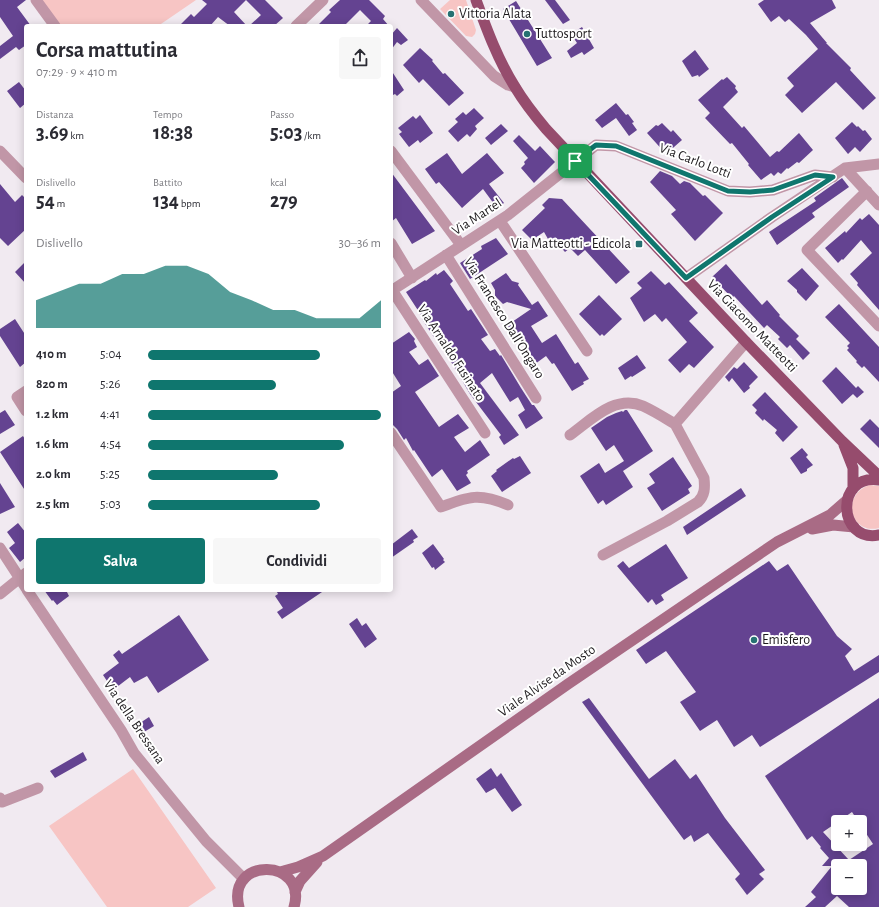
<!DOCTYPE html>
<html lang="it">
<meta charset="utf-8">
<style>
:root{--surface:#fff;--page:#f7f7f7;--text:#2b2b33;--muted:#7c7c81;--accent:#0f766e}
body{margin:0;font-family:"Alegreya Sans",sans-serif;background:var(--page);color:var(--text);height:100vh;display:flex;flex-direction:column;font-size:15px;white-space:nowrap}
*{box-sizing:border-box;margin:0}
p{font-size:13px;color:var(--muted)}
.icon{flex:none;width:22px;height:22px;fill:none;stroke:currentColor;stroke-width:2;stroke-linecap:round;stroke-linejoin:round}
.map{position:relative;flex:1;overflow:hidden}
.panel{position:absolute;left:24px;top:24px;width:369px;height:568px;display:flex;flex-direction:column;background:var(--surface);border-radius:4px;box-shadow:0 2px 10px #0003}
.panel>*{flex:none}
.buttons{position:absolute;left:831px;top:815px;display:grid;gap:8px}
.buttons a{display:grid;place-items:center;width:36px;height:36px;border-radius:4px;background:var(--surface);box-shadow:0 2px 10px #0003;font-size:20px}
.pin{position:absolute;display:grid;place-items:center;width:34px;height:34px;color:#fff;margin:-17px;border-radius:8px;box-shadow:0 2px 6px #0006}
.round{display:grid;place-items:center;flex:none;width:42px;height:42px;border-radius:4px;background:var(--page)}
.overview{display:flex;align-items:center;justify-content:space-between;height:68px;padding:0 12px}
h1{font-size:22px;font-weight:700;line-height:30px}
.stats{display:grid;grid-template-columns:repeat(3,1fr);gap:6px;height:68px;padding:4px 12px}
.stats div{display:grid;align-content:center}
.stats b{font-size:20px;font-weight:700}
.stats small{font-size:11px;font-weight:400}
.stats p{font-size:11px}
.chart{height:112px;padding:8px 12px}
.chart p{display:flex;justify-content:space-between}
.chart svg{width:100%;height:72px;margin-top:4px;fill:var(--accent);opacity:.7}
.cta{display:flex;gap:8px;margin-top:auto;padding:8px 12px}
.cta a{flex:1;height:46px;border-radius:4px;background:var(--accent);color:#fff;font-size:16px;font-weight:700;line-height:46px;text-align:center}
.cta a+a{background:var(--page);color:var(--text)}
ul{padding:0 12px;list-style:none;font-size:13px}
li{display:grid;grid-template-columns:64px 48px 1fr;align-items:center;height:30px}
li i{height:10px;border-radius:5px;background:var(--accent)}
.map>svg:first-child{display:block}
</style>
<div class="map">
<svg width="879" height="907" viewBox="0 0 879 907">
<rect width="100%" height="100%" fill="#f1eaf1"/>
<path fill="#f7c5c4" d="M40 0H196L158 26H59Z
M450 0H466L476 30 475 34 472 37 466 36 440 9Z
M869 485 879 486V528C851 535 840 496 869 485Z
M133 769 216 888 188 907H107L49 826Z"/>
<path fill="#644391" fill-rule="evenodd" d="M0 0H26L17 7 31 26H26V45L19 50 16 47 0 59V46L13 36 0 17Z
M202 0H265L283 18 274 26H249L261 15 246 0 234 12 247 26H230L218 17 210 26H179L191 14 194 17 207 4Z
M340 0H369L385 16 383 19 389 26H366L371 21 360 10 344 26H317L331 12 329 10Z
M545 0H555L570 20 563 24Z
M764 0H832L836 8 810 23 827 43H826L851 68 850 70 876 98 863 110 836 82 802 113 785 95 794 86 787 78 818 49 806 35 789 19 785 22 779 16 771 22 758 4Z
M516 1 552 58 537 66 503 9Z
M582 27 594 48 584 55 582 52 571 58 567 51 577 43 571 34Z
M397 28 408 40 401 45 397 42 391 50V35Z
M420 48 433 60 432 61 443 74 445 73 464 93 449 106 423 79 419 83 403 65Z
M695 50 709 69 699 77 698 75 692 77 682 61Z
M391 70 404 90 397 96 395 94 391 96Z
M727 77 736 86 735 88 738 92 723 107 742 128 744 126 770 157 777 151 779 152 799 133 813 150 799 163 797 162 788 169 787 168 781 174 778 172 774 176 771 173 761 180 748 165 749 164 732 143 730 144 705 118 710 113 698 100 722 79 723 80Z
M19 82 26 91V103L20 108 7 91Z
M616 103 626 115 628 114 634 122 632 123 637 130 629 136 616 118 602 128 595 120Z
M474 108 484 118 475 126 477 129 470 137 467 134 458 142 448 131 458 122 455 119 463 112 466 115Z
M420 115 433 133 420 143 418 140 409 147 399 134 402 132 398 128 413 116 416 119Z
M852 122 857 127 858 126 863 131 865 130 872 139 860 152 855 147 848 154 835 138Z
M662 123 671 132 673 130 682 140 666 154 647 133 656 125 658 126Z
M501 124 508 131 491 145 485 138Z
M519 135 535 151 540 146 555 162 534 183 521 168 525 164 524 162 528 158 513 141Z
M447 153 462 174 487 153 504 173 489 184 504 203 497 208 483 189 462 208 439 182 436 184 425 169Z
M660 171 672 176 680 184 684 181 690 183 703 196 705 195 723 213 695 241 671 214 676 210 650 182Z
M391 172 435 231 412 244 396 218 391 222Z
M842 178 849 187 812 213 815 217 777 245 769 232 816 201 814 198Z
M0 184 15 202 22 195 26 199V229L8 246 0 238Z
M549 198 562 199 630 272 616 284 585 250 578 256 570 248 565 252 556 242 552 246 544 232 532 240 522 230 545 208 542 205Z
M869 214 879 225V310L857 285 858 283 850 274 872 253 861 240 843 260 842 259 838 263 825 248 845 231 846 233 860 218 862 220Z
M496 238 508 254 470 279 460 263 482 249 481 246Z
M26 261V284L15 272Z
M726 264 762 305 767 300 780 315 779 316 799 336 796 339 810 353 803 360 790 345 787 348 778 339 780 337 767 325 764 328 734 296 732 298 712 277Z
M802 268 819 286 806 301 797 292V290L787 281Z
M444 270 453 281 450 284 468 311 471 309 488 335 481 339 490 351 495 349 500 356 501 355 521 388 532 405H534L543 418 526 429 518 415 525 410 518 397 510 402 492 373 480 383 519 435 504 445 499 437 501 435 470 394 437 338 435 339 422 319 423 318 406 292 425 280 426 281 436 273 437 275Z
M651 271 665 285 669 282 698 313 689 321 714 347 694 368 689 364 680 373 668 360 687 342 666 318 662 322 655 314 644 322 630 298 642 288 637 283Z
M506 273 512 281 519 283 518 285 532 305 538 301 548 316 531 326 542 343 556 334 575 364 578 362 589 379 583 382 584 384 572 391 554 363 552 364 546 356 535 364 519 337 515 339 506 326 531 309 507 302 503 304 495 296V290L491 283Z
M599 295 622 319 604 336 602 334 600 336 579 314Z
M839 304 879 347V382L864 366 862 368 856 362 857 361 847 350 849 348 847 346 850 343 825 317Z
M15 319 26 336V362L20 367 0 336V329Z
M409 332 415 339 414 341 417 347 409 352 419 365 428 359 439 376 415 392 439 427 458 414 469 428 454 437 465 452 480 440 490 455 467 471 468 473 466 475 471 483 457 491 442 469 432 477 414 450 413 451 406 438 404 440 397 429 391 423V393L401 386 391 370V344Z
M637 355 646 368 632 377 631 376 625 380 618 368Z
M744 362 758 377 749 386 750 388 744 393 732 378 729 382 725 377 734 367 737 369Z
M836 367 856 388 858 386 864 392 857 398 853 394 842 404 822 381Z
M765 392 798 427 783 442 775 433 777 430 764 419 763 421 755 413 757 410 752 405Z
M5 410 15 425 0 434V413Z
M625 410H627L653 451 623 471 633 487 606 505 603 500 598 504 580 476 599 463 605 473 624 461 614 445 606 451 591 428 607 417 616 413 622 411 623 412Z
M870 419 879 428V448L860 429Z
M23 436 26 441V492L0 452Z
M802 448 808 455 806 457 813 465 807 469V471L801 474 790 458Z
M520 456 531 473 502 492 491 476 497 471 496 470 513 458 514 459Z
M673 457 692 486 688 489 690 493 662 511 647 488 655 483 649 474Z
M0 483 15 507 0 514Z
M741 488 746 496 687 535 683 527Z
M18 523 26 533V557L20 562 9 548 15 543 7 532Z
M412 529 418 537 413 540 414 542 391 558V545Z
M433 544 444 559 443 560 445 562 435 570 434 567 432 568 422 553Z
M666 544 688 578 661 595 664 600 656 605 652 599 648 603 617 566 623 561 629 568Z
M769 561 777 571 788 564 837 636 852 649 845 656 854 671 879 655V672L760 747 752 735 734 747 717 720 700 731 680 702 696 692 666 651 646 664 636 650Z
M44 590H66L69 596 57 605 53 600 52 601Z
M276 590H325L282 619 277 612 283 608 275 596 278 594Z
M179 615 209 660 158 693 147 676 134 683 130 677 113 690 103 675 119 663 113 655 119 650 122 654Z
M357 618 362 626 366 623 377 639 365 648 349 624Z
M589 698 649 779 675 759 690 779 696 774 725 818 765 870 759 874 764 879 747 895 735 879 740 874 708 833 694 842 691 835 684 840 582 702Z
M879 698V907H849L837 896 825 907H805L816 897 811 892 832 866H822L829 858 820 848 821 847 812 836 807 840 765 776ZM852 812 873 844 849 860 823 832ZM838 866H860V888H838Z
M149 717 154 726 144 732 140 723Z
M83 752 87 760 55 778 50 771Z
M491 768 497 777 501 773 522 805 512 812 495 788 486 793 476 779Z"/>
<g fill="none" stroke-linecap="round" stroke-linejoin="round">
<path stroke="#c196a7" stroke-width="11" d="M36 0 55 26
M296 26 323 0
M0 151 26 178
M391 151 461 245
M845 168 879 205
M867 191 807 250 879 326
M500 221 587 351
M391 243 412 278
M446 255 536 398
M686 278 772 217 845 168 879 164
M392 290 485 433
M391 291 508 215 596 145 616 146 728 191 750 192 773 190 815 175 833 177
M26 391 17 397 26 411
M391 433 441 507C469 496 480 493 508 505
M570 435C591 420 615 394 643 406 654 411 665 418 675 424L746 342
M0 548 26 588
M603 555 667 521 698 502C705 495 705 488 704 478L675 424
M27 590 121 730 134 753 206 841 244 879
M0 594 26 573
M0 798 2 802 38 788"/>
<path stroke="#c196a7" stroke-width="11" d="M421 0 494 76 508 85 515 87"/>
<path stroke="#a96b85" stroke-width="11" d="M812 529 833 525 854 527
M280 872 298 867 323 856 568 684 777 542 830 515 847 500
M295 892 300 881 317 862
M239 907C226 856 308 858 294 907"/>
<path stroke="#964c6d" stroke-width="11" d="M476 0C487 30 498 60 515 87 524 102 535 116 546 129L746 342 842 441 879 476
M844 445 853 468V489
M879 480C834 474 838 543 879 535"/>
</g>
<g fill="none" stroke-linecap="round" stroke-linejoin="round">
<g stroke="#fff" stroke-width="8">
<path id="route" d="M596 145 616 146 728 191 750 192 773 190 815 175 833 177 772 217 686 278 575 161Z"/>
</g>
<use href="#route" stroke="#0f766e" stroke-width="5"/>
</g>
<g fill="#267172" stroke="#fff" stroke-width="1.5">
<circle cx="451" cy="14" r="4"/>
<circle cx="527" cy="34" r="4"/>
<rect x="635" y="240" width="8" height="8" rx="2"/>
<circle cx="754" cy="640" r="4"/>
</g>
<g text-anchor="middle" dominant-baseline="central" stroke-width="4" stroke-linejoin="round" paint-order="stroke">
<g font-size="14" fill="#1d1a1d" stroke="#fff" text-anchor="start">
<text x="459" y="14">Vittoria Alata</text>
<text x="535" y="34">Tuttosport</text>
<text x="631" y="244" text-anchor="end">Via Matteotti - Edicola</text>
<text x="762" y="640">Emisfero</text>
</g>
<g font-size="14" fill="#1d1a1d" stroke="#fff">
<text transform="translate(695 161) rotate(21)">Via Carlo Lotti</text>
<text transform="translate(477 217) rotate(-33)">Via Martel</text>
<text transform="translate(504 318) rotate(58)">Via Francesco Dall'Ongaro</text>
<text transform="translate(752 326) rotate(46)">Via Giacomo Matteotti</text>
<text transform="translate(451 353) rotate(57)">Via Arnaldo Fusinato</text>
<text transform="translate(547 681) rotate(-35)">Viale Alvise da Mosto</text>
<text transform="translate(134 722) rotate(56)">Via della Bressana</text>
</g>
</g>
</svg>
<div class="buttons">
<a>+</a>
<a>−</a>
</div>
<div class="pin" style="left:575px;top:161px;background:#1e9e55"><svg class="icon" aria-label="arrive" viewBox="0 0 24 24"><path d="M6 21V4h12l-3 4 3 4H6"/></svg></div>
<section class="panel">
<div class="overview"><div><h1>Corsa mattutina</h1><p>07:29 · 9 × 410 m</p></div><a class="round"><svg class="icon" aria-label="share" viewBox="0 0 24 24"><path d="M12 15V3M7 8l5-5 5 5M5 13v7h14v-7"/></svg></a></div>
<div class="stats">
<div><p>Distanza</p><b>3.69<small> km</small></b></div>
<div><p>Tempo</p><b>18:38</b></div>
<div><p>Passo</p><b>5:03<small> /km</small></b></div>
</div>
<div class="stats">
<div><p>Dislivello</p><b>54<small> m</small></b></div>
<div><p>Battito</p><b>134<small> bpm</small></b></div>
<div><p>kcal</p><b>279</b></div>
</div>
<div class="chart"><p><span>Dislivello</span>30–36 m</p>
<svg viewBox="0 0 160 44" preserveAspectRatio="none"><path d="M0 44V27L10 22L20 17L30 17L40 11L50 11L60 6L70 6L80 11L90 22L100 27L110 33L120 33L130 38L140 38L150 38L160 27V44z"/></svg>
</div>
<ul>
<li><b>410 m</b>5:04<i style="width:74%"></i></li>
<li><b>820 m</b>5:26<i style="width:55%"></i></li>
<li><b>1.2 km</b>4:41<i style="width:100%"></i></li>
<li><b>1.6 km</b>4:54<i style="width:84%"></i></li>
<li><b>2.0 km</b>5:25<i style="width:56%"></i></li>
<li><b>2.5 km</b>5:03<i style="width:74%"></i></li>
</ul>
<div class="cta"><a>Salva</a><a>Condividi</a></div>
</section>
</div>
